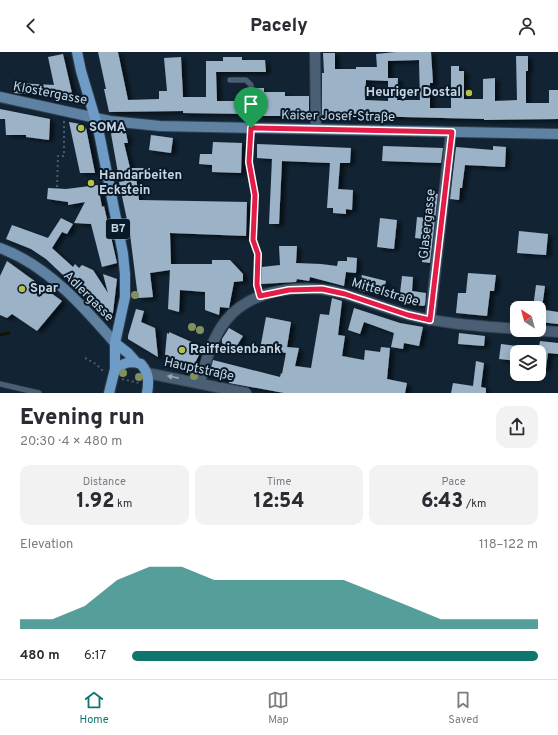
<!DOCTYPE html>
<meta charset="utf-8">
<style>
:root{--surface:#fff;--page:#f2f2f3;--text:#2b2b33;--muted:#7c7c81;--line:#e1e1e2;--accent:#0f766e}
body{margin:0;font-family:Overpass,sans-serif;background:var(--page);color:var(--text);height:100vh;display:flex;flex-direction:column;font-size:15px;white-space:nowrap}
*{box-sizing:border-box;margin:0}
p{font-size:13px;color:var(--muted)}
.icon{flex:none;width:22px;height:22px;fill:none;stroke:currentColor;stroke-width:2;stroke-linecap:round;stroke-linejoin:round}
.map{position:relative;height:341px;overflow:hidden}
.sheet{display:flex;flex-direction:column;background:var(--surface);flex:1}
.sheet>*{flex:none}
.needle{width:26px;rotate:324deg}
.fabs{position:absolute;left:510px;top:249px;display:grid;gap:8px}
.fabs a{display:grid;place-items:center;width:36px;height:36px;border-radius:8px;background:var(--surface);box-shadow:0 2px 10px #0003;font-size:20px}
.pin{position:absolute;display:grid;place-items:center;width:34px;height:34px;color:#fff;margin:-41px -17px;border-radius:50% 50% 50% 0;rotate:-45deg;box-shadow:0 0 4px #0007}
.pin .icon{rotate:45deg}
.round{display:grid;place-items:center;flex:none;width:42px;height:42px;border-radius:12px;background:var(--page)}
.head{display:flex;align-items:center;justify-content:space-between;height:68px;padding:0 20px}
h1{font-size:22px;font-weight:800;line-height:30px}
.metrics{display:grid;grid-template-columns:repeat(3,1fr);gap:6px;height:68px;padding:4px 20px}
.metrics div{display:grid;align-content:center;border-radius:10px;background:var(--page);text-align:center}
.metrics b{font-size:20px;font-weight:800}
.metrics small{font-size:11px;font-weight:400}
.metrics p{font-size:11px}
.chart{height:112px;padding:8px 20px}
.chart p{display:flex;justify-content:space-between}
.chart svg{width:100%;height:72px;margin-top:4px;fill:var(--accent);opacity:.7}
ul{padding:0 20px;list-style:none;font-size:13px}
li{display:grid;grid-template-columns:64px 48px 1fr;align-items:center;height:30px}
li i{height:10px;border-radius:5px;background:var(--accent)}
header{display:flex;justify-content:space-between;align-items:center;height:52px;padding:0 20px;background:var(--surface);font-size:18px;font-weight:800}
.menu{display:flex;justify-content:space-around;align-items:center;height:56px;border-top:1px solid var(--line);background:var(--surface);font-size:11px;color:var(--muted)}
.menu a{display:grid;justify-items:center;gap:2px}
.menu .on{color:var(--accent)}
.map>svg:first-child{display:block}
</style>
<header><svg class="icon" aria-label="back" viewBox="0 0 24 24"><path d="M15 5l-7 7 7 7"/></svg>Pacely<svg class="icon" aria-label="person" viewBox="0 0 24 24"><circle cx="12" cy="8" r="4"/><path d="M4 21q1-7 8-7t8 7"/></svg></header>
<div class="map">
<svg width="558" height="341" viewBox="0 0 558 341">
<defs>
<filter id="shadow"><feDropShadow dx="4.5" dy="2.5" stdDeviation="2" flood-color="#0009"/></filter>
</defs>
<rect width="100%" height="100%" fill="#122434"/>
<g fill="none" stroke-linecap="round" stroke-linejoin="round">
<path stroke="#121401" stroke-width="3" d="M0 283 9 281"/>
</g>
<path fill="#9cb2c7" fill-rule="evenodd" filter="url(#shadow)" d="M98 0H118L128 48 159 47V39H167L164 6 181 5 183 45H206V9H223V5H242V8H265L266 20H216L217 49H247V62L183 61V59L109 60 104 37H106Z
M396 0H431L433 31H430V56H451V14H459V19H464V47H483V27L495 26V49L517 48 516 4H528V19H526V51H549V38H558V67L484 68V67L322 63V21H324L323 1H335V17H356V15H377L376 2ZM419 8 420 48H397L398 26H388V9ZM366 28 388 29V49L365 48Z
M63 2 72 41 59 44 14 41 15 31 54 33 48 5Z
M256 36H264V40H285V44H309V64H256Z
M0 57 50 67 49 88 26 85V83H6L5 67H0Z
M69 70 80 72 86 76 95 121H80Z
M110 76 122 77 123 82 126 81 128 91H124L130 116H150L149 124H136L139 148 247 150 246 184 170 181 171 212H212V208H230L243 222V229L234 230 229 256 220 255 219 263 205 258V240L180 238 179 260 168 257 170 218 150 221 153 245 138 246 130 182 119 130 125 129 124 120 118 121Z
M151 83 173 86 171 101 149 98Z
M213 90 242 91 241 121 212 120V113L199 112 200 102H212Z
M257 92 351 96 350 111H340L338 137 353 138 352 158 346 157V162L333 161V156H327L330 111 282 109 279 172H269L272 107 257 106Z
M383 94 443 96 441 111 382 109Z
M493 94 506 95 505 115 465 113 462 136H460L459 148 450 147 456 95 493 98Z
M98 133 102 155 104 154 117 211 102 215 91 172 74 171 85 150 68 153V150L47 147 48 136 66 137Z
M431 141 438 142 430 211 422 210 425 187 415 186 417 165 427 166Z
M61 166 73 172 67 182 62 180 52 196 73 215 75 212 79 216 82 213 93 218 108 241 103 222 117 227 112 269 46 207 31 197 6 187 12 173 48 186Z
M380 166 397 168 394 197 377 195Z
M519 179 548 182 546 203 517 201Z
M279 194H297L296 211 321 212 337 214 338 209H347V205L357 206 356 221 346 220 344 234 310 225 309 229 297 227 296 230 261 232 262 215 280 213Z
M7 209 62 249 37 279 12 262 7 266 0 263V224Z
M468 221 496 223 494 239H490L487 264 456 261 458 241H466Z
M362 223 386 229 382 244 358 238Z
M402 224 413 225 412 239 426 241 425 253 423 254 399 250Z
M536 233 545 234 542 256H533Z
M332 246 342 249 338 283 345 284 342 304 364 308 365 298 380 300 381 295 390 296 387 327 407 331 405 341H284L229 331 230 328 209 323 213 308 280 325 281 321 282 322 286 301 260 297 266 265 291 270 287 295 299 296 295 314 311 316 320 262 329 263Z
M354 256 400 271 423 275 419 294 404 291 403 297 391 295 394 281 364 270 360 282 348 278Z
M136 257 144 259 141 270 155 276 158 305 128 287V284Z
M539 257 558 260V272L539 270Z
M229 276 243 284 234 298 222 291V287Z
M169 280 203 295 193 315 165 303 167 281 169 282Z
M459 281 485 284 484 294 458 292Z
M540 289 558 291V302L548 301 546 316 539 315V295Z
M501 292 517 294V309L499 307Z
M476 309 484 311 481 335 486 336V341H451L453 331 473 334Z"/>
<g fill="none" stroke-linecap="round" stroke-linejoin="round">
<g stroke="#2f4050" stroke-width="6">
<path id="lane" d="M230 28H246L251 33V76L249 110 255 143 253 187 258 202 257 233 260 244
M0 332 39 341"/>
</g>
<g stroke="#2f4050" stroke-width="12">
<path id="street" d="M315 0 316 77
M430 268 451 80
M529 278 558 280
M147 321 246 341
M200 331C212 280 229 246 285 238 301 236 318 236 333 239 359 245 383 256 409 263 444 272 481 274 517 277"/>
</g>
<g stroke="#2f4050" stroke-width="12">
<path id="secondary" d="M0 45 110 69 160 74 558 82
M0 196C47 213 83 254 115 291"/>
</g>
<g stroke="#2f4050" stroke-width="12">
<path id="primary" d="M77 0 81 19 98 76 123 202 125 222V245L115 291V317L109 341
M115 291 128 301 136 310
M115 317C124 311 130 308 141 312 149 321 149 330 147 341"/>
</g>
<path stroke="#4b5b6a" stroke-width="2" stroke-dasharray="2 3" stroke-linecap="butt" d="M57 135 58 104H64V68
M85 306 96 312 104 320
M122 327 139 331"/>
<use href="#lane" stroke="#4a5f74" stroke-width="5"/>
<use href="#street" stroke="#4a5f74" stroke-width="10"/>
<use href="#secondary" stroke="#5f82a2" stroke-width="10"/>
<use href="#primary" stroke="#6f9cc6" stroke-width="10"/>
</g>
<g fill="#828f5f">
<circle cx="135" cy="243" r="4"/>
<circle cx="192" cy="275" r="4"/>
<circle cx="200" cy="278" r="4"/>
<circle cx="123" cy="321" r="4"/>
<circle cx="194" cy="324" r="4"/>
<circle cx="139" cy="325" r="4"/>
</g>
<defs><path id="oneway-solid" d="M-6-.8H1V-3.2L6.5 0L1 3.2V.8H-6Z"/></defs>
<use fill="#96a6b5" href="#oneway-solid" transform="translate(173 325) rotate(-169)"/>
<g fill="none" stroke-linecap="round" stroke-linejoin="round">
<g stroke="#fff" stroke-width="8">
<path id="route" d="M251 76 452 80 430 268 408 263 345 242 322 237 289 238 260 244 257 233 258 202 253 188 255 143 249 110Z"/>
</g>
<use href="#route" stroke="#e11d48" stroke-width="5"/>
</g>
<g fill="#b9c046" stroke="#081a2a" stroke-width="1.5">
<circle cx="469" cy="41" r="4"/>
<circle cx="81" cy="76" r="4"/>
<circle cx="91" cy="131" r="4"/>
<circle cx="22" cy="237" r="4"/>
<circle cx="182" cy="298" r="4"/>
</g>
<g text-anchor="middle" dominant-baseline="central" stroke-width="4" stroke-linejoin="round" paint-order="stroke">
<rect fill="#081a2a" stroke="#8f9da9" stroke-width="1" x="106" y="167" width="24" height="20" rx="3"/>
<g font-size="12" font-weight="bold" fill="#c9d5e0">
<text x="118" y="177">B7</text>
</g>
<g font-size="13" font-weight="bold" fill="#c9d5e0" stroke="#081a2a" text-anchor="start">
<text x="461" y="41" text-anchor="end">Heuriger Dostal</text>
<text x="89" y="76">SOMA</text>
<text x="99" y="124">Handarbeiten<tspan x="99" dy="15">Eckstein</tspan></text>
<text x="30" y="237">Spar</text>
<text x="190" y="298">Raiffeisenbank</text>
</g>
<g font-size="13" fill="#c9d5e0" stroke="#081a2a">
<text transform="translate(50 42) rotate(11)">Klostergasse</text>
<text transform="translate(338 65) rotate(1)">Kaiser Josef-Straße</text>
<text transform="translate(428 172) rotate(-84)">Glasergasse</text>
<text transform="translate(385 241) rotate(17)">Mittelstraße</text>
<text transform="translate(88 245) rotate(45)">Adlergasse</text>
<text transform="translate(199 318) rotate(12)">Hauptstraße</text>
</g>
</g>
</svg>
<div class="fabs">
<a><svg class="needle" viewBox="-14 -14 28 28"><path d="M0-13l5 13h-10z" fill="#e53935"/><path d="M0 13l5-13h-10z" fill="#7c7c81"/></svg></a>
<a><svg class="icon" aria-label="layers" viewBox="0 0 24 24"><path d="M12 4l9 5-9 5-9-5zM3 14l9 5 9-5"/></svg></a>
</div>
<div class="pin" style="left:251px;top:76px;background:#1e9e55"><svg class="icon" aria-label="arrive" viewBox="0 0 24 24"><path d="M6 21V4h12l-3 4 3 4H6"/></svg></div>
</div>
<section class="sheet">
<div class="head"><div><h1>Evening run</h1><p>20:30 · 4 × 480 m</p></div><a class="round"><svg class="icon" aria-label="share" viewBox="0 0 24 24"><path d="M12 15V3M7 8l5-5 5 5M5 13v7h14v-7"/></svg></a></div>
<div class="metrics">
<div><p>Distance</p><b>1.92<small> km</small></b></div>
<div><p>Time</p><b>12:54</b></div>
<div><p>Pace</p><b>6:43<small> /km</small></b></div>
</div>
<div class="chart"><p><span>Elevation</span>118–122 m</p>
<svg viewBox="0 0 160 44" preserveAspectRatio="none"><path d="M0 44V38L10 38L20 30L30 14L40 6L50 6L60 14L70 14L80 14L90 14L100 14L110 22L120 30L130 38L140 38L150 38L160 38V44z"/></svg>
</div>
<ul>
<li><b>480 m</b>6:17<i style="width:100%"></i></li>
</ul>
</section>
<nav class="menu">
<a class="on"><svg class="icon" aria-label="home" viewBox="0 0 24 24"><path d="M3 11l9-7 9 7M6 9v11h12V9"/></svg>Home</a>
<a><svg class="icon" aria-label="map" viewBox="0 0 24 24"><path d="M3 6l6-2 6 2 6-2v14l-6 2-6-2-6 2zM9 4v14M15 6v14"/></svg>Map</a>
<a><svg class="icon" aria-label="saved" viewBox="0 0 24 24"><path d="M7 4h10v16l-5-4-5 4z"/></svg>Saved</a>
</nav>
